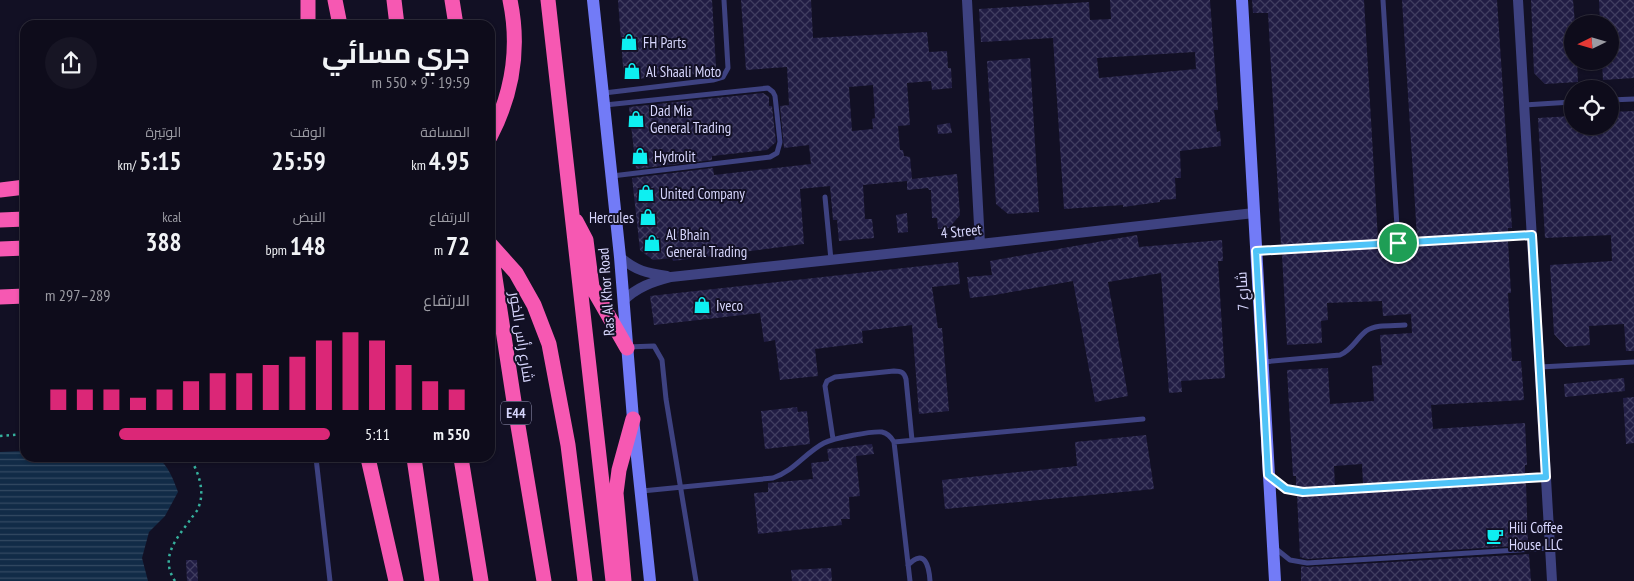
<!DOCTYPE html>
<html lang="ar">
<meta charset="utf-8">
<style>
:root{--surface:#0e0c1b;--page:#171524;--text:#f1f3f6;--muted:#9b9ba3;--line:#2e2c3a;--accent:#db2777}
body{margin:0;font-family:"PT Sans Narrow",Cairo,sans-serif;background:var(--page);color:var(--text);direction:rtl;height:100vh;display:flex;flex-direction:column;font-size:19px;white-space:nowrap}
*{box-sizing:border-box;margin:0}
p{font-size:16px;color:var(--muted)}
.icon{flex:none;width:28px;height:28px;fill:none;stroke:currentColor;stroke-width:2;stroke-linecap:round;stroke-linejoin:round}
.map{position:relative;flex:1;overflow:hidden;direction:ltr}
.sheet{position:absolute;left:20px;top:20px;width:475px;height:442px;display:flex;flex-direction:column;background:var(--surface);border-radius:15px;box-shadow:0 1px 4px #0004,0 0 0 1px var(--line);direction:rtl}
.sheet>*{flex:none}
.needle{width:32px;rotate:265deg}
.buttons{position:absolute;left:1564px;top:15px;display:grid;gap:10px}
.buttons a{display:grid;place-items:center;width:55px;height:55px;border-radius:50%;background:var(--surface);box-shadow:0 1px 4px #0004,0 0 0 1px var(--line);font-size:25px}
.pin{position:absolute;display:grid;place-items:center;width:42px;height:42px;color:#fff;margin:-21px;border:2px solid #fff;border-radius:50%;box-shadow:0 1px 5px #0007}
.round{display:grid;place-items:center;flex:none;width:52px;height:52px;border-radius:26px;background:var(--page)}
.headline{display:flex;align-items:center;justify-content:space-between;height:85px;padding:0 25px}
h1{font-size:28px;font-weight:700;line-height:38px}
.stats{display:grid;grid-template-columns:repeat(3,1fr);gap:8px;height:85px;padding:5px 25px}
.stats div{display:grid;align-content:center}
.stats b{font-size:25px;font-weight:700}
.stats small{font-size:14px;font-weight:400}
.stats p{font-size:14px}
.chart{height:140px;padding:10px 25px}
.chart p{display:flex;justify-content:space-between}
.chart svg{width:100%;height:90px;margin-top:5px;stroke:var(--accent);stroke-width:6}
ul{padding:0 25px;list-style:none;font-size:16px}
li{display:grid;grid-template-columns:80px 60px 1fr;align-items:center;height:38px}
li i{height:12px;border-radius:6px;background:var(--accent)}
.map>svg:first-child{display:block}
</style>
<div class="map">
<svg width="1634" height="581" viewBox="0 0 1634 581">
<defs>
<pattern id="water-rules" width="6" height="5" patternUnits="userSpaceOnUse" patternTransform="scale(1.25)"><rect width="6" height="5" fill="#112b47"/><path d="M0 2.5h6" fill="none" stroke="#334962"/></pattern>
<pattern id="building-cross-hatch" width="8" height="8" patternUnits="userSpaceOnUse" patternTransform="scale(1.25)"><rect width="8" height="8" fill="#211d44"/><path d="M0 0l8 8M0 8l8-8" fill="none" stroke="#403d60"/></pattern>
</defs>
<rect width="100%" height="100%" fill="#121024"/>
<path fill="url(#water-rules)" d="M25 451V458H157C168 464 174 481 178 492L165 516 149 532 142 558 148 581H0V452Z"/>
<path fill="url(#building-cross-hatch)" fill-rule="evenodd" d="M618 0H712L716 67 711 73 624 80Z
M741 0H811L813 38 927 32 929 52 947 51 948 68H951L952 88 932 90 931 81 907 83 910 125 898 126 900 150H903L904 156 910 157 912 179 957 174 960 215 949 228 938 229 937 218H932L931 190H929L928 188 907 190V181L863 185 865 219H872L874 238 839 241 837 220H833L830 186 800 189 804 244 673 261 672 258 653 260 640 250 632 178 713 168 714 175 811 164 809 145 784 148 780 106 789 105 787 67 746 70ZM873 85 875 118 872 119 873 129 852 131 849 87Z
M1110 0H1210L1218 110H1214L1217 132 1220 131 1221 146 1180 151 1181 178H1175L1176 199 1160 200V202L1123 207V205L1064 209 1053 38 981 42 979 9 1089 2 1090 20 1111 19ZM1195 52 1196 69 1099 78 1097 58Z
M1252 0H1364L1378 240 1281 245 1268 13H1253Z
M1402 0H1497L1512 228H1508V232L1417 237Z
M1531 0H1573L1575 24H1572V61H1577L1578 82 1545 84 1534 73Z
M1599 0H1634V78L1603 80 1602 61H1610V24H1600Z
M1030 58 1039 212 1008 214 996 204 987 61Z
M763 93 769 97V106H772L776 142 767 150 712 156V160L636 169 629 107Z
M1634 111V351H1626L1624 324 1589 326 1590 345 1566 347 1554 334 1550 265 1612 261 1611 235 1545 238 1538 118 1572 116V126H1610V112Z
M950 123 952 133 938 134 937 125Z
M907 213 908 232 898 233 896 215Z
M1137 235 1139 247 1222 240 1223 261H1218L1225 378 1181 381 1182 392 1169 393 1161 273 1108 282 1128 396 1095 402 1073 281 995 295 970 298 967 277 992 275 990 261Z
M1508 241 1511 293H1508L1512 361H1521L1524 400 1431 405 1433 429 1525 423 1527 465H1525V474L1363 484 1362 464 1334 466 1335 486 1303 488 1296 486V476H1293L1287 370 1328 368 1330 404 1374 401 1372 366 1382 365 1380 335 1412 333 1411 314 1383 316 1382 301 1327 303 1328 320 1321 321 1322 343 1287 345 1282 254 1378 248V250L1417 246Z
M958 262 960 284 932 287 938 328H942L949 411 919 414 912 325 862 331 863 343 815 349 818 376 780 380 775 340 764 342 760 313 654 325 650 296Z
M1624 378 1625 391 1565 397 1564 384Z
M1634 397V443L1626 444 1623 398Z
M797 407 798 412 807 411 810 444 765 449 761 411Z
M1146 435 1154 489 945 509 942 480 1077 466 1075 442Z
M872 444 874 454 856 456 860 496 849 497 850 519H841L842 525 758 534 754 493 768 492V483L813 479 811 463 829 461 827 449Z
M1526 483 1528 545 1307 559 1300 557 1297 495 1303 496Z
M1529 554 1531 581H1301V566L1307 567Z
M186 560H197L198 581H187Z
M831 568 832 581H792L791 570Z"/>
<g fill="none" stroke-linecap="round" stroke-linejoin="round">
<path stroke="#36b09d" stroke-width="2.5" stroke-dasharray="2.5 4" stroke-linecap="butt" d="M0 436 25 434
M175 581C159 557 177 538 191 519 193 515 198 511 199 506 205 490 198 471 190 458"/>
<path stroke="#3e4281" stroke-width="5" d="M1383 0 1398 243
M604 93 713 80 723 77 728 68 724 0
M1610 100 1634 99
M605 105 768 88 773 92 775 96 780 142 777 153 770 157 612 176
M1524 105 1572 102
M825 197 831 260
M1258 251 1532 235
M627 347 654 346 662 360 666 399 696 581
M1263 362 1340 355C1352 350 1356 339 1366 331 1376 324 1393 326 1405 325
M1540 367 1634 362
M833 439 825 386 827 381 835 377 894 371C901 371 904 372 906 379L912 440
M894 442 1143 419
M316 458 330 581
M1271 477 1286 489 1303 492 1546 477
M642 491 773 478C794 471 805 453 824 443 834 438 872 431 882 432 888 433 891 437 894 442L910 581
M1275 548 1290 560 1307 563 1550 548
M908 565C925 548 929 566 930 581"/>
<path stroke="#3e4281" stroke-width="10" d="M967 0 980 244
M1518 0 1552 581
M620 257C636 271 647 273 667 276
M623 301C637 287 652 282 671 277L980 244 1254 213"/>
<path stroke="#727bf7" stroke-width="12" d="M593 0 620 257 633 419 650 581
M1242 0 1275 581"/>
<path stroke="#f658b2" stroke-width="15" d="M308 0V25
M335 0 340 25
M394 0 397 25
M452 0 456 25
M548 0 613 581
M490 137C513 93 520 48 510 0
M0 190 25 187
M0 220 25 219
M576 221 586 240 592 287 627 348
M490 244 516 273 534 305 549 344 568 445 585 581
M490 245 515 408 544 581
M0 249 25 248
M0 297 25 296
M368 458 396 581
M414 458 432 581
M461 458 481 581
M624 581 616 493 619 470 633 419"/>
</g>
<g fill="none" stroke-linecap="round" stroke-linejoin="round">
<g stroke="#fff" stroke-width="10">
<path id="route" d="M1532 235 1546 477 1303 492 1286 489 1268 475 1256 251Z"/>
</g>
<use href="#route" stroke="#4fc3f7" stroke-width="6"/>
</g>
<defs>
<g id="shop-bare" transform="scale(1.35)"><path d="M-5-2.5h2.3a2.7 3.5 0 0 1 5.4 0H5L5.5 6h-11ZM-1.5-2.5h3a1.5 2.3 0 0 0-3 0Z" fill="#0eeff1" stroke="#121024" stroke-width="2.5" paint-order="stroke"/></g>
<g id="cafe-bare" transform="scale(1.35)"><path d="M-5.5-4.5H6V0H3Q3 3.5 0 3.5H-2.5Q-5.5 3.5-5.5 0ZM3-3.2v2h1.7v-2ZM-6 4.5H4V6H-6Z" fill="#0eeff1" stroke="#121024" stroke-width="2.5" paint-order="stroke"/></g>
</defs>
<g fill-rule="evenodd">
<use href="#shop-bare" x="629" y="42"/>
<use href="#shop-bare" x="632" y="71"/>
<use href="#shop-bare" x="636" y="119"/>
<use href="#shop-bare" x="640" y="156"/>
<use href="#shop-bare" x="646" y="193"/>
<use href="#shop-bare" x="648" y="217"/>
<use href="#shop-bare" x="652" y="243"/>
<use href="#shop-bare" x="702" y="305"/>
<use href="#cafe-bare" x="1495" y="536"/>
</g>
<g text-anchor="middle" dominant-baseline="central" stroke-width="4" stroke-linejoin="round" paint-order="stroke">
<rect fill="#121024" stroke="#9c9bbc" stroke-width="1" x="501" y="401.5" width="30" height="23" rx="4"/>
<g font-size="14" font-weight="bold" fill="#d7d6fd">
<text x="516" y="413">E44</text>
</g>
<g font-size="15" fill="#d7d6fd" stroke="#121024" text-anchor="start">
<text x="643" y="42">FH Parts</text>
<text x="646" y="71">Al Shaali Moto</text>
<text x="650" y="110">Dad Mia<tspan x="650" dy="17">General Trading</tspan></text>
<text x="654" y="156">Hydrolit</text>
<text x="660" y="193">United Company</text>
<text x="634" y="217" text-anchor="end">Hercules</text>
<text x="666" y="234">Al Bhain<tspan x="666" dy="17">General Trading</tspan></text>
<text x="716" y="305">Iveco</text>
<text x="1509" y="527">Hili Coffee<tspan x="1509" dy="17">House LLC</tspan></text>
</g>
<g font-size="15" fill="#d7d6fd" stroke="#121024">
<text transform="translate(961 231) rotate(-6)">4 Street</text>
<text transform="translate(1242 291) rotate(-93)">شارع 7</text>
<text transform="translate(606 292) rotate(-94)">Ras Al Khor Road</text>
<text transform="translate(522 337) rotate(81)">شارع رأس الخور</text>
</g>
</g>
</svg>
<div class="buttons">
<a><svg class="needle" viewBox="-14 -14 28 28"><path d="M0-13l5 13h-10z" fill="#e53935"/><path d="M0 13l5-13h-10z" fill="#9b9ba3"/></svg></a>
<a><svg class="icon" aria-label="locate" viewBox="0 0 24 24"><circle cx="12" cy="12" r="6"/><path d="M12 2v4M12 18v4M2 12h4M18 12h4"/></svg></a>
</div>
<div class="pin" style="left:1398px;top:243px;background:#1e9e55"><svg class="icon" aria-label="arrive" viewBox="0 0 24 24"><path d="M6 21V4h12l-3 4 3 4H6"/></svg></div>
<section class="sheet">
<div class="headline"><div><h1>جري مسائي</h1><p>19:59 · 9 × 550 m</p></div><a class="round"><svg class="icon" aria-label="share" viewBox="0 0 24 24"><path d="M12 15V3M7 8l5-5 5 5M5 13v7h14v-7"/></svg></a></div>
<div class="stats">
<div><p>المسافة</p><b>4.95<small> km</small></b></div>
<div><p>الوقت</p><b>25:59</b></div>
<div><p>الوتيرة</p><b>5:15<small> /km</small></b></div>
</div>
<div class="stats">
<div><p>الارتفاع</p><b>72<small> m</small></b></div>
<div><p>النبض</p><b>148<small> bpm</small></b></div>
<div><p>kcal</p><b>388</b></div>
</div>
<div class="chart"><p><span>الارتفاع</span>289–297 m</p>
<svg viewBox="0 0 160 44" preserveAspectRatio="none"><path d="M5 44V34M15 44V34M25 44V34M35 44V38M45 44V34M55 44V30M65 44V26M75 44V26M85 44V22M95 44V18M105 44V10M115 44V6M125 44V10M135 44V22M145 44V30M155 44V34"/></svg>
</div>
<ul>
<li><b>550 m</b>5:11<i style="width:74%"></i></li>
</ul>
</section>
</div>
